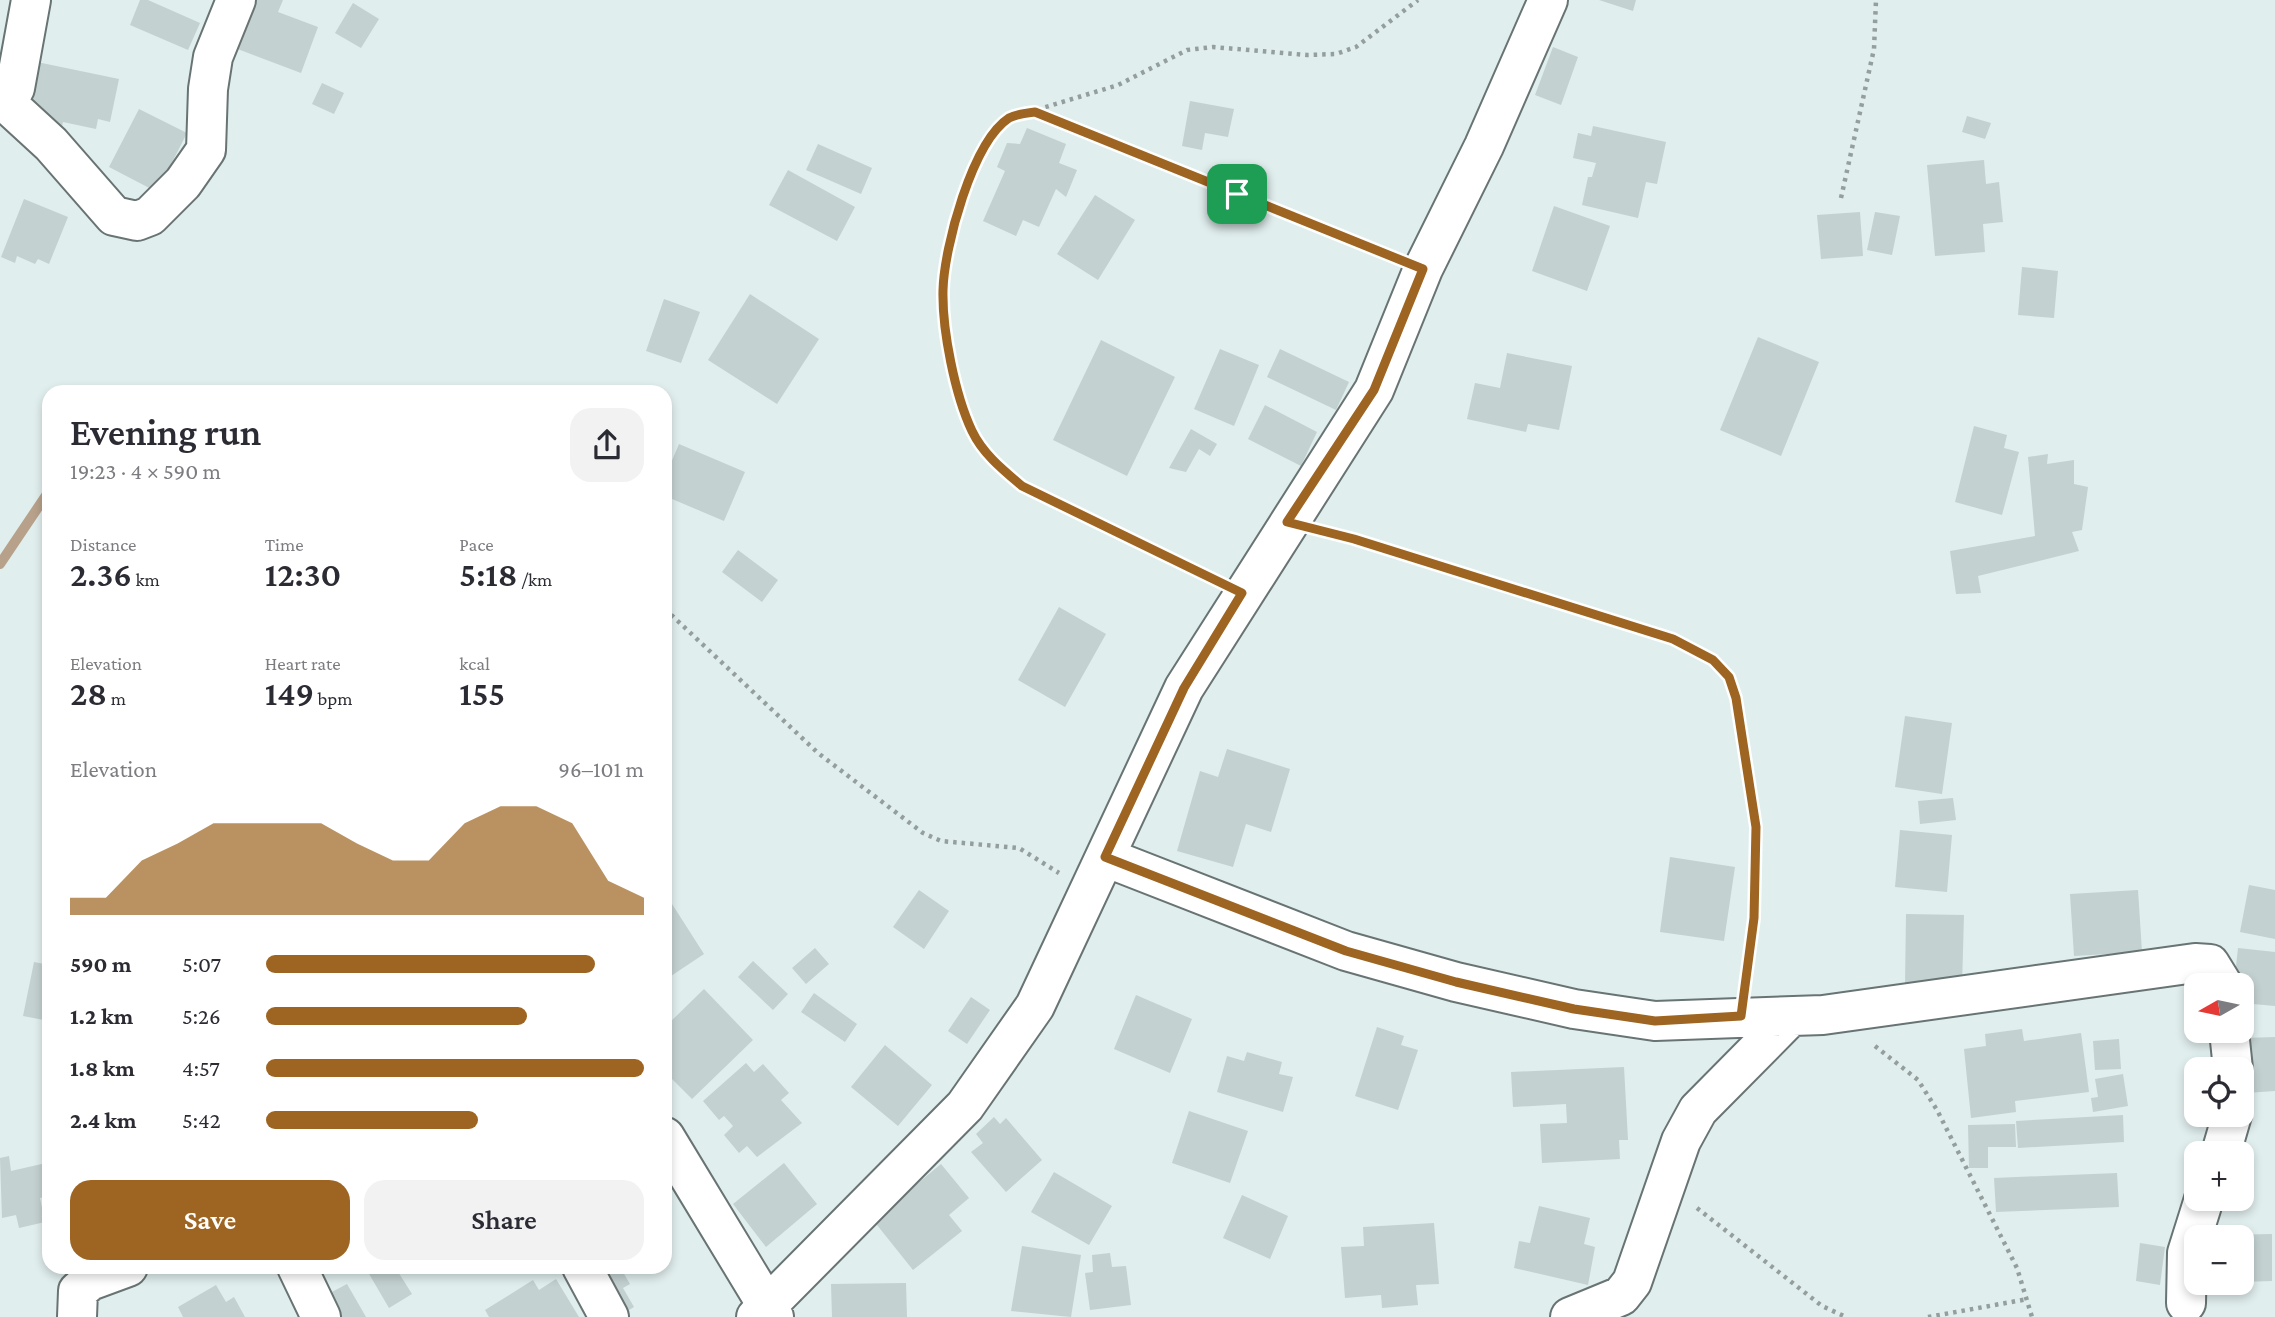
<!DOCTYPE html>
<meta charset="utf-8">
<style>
:root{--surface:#fff;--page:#f2f2f3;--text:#2b2b33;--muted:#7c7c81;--accent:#9d6521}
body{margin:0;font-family:"Crimson Pro",serif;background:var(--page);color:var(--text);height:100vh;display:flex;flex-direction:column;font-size:26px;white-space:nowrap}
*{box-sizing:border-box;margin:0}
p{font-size:23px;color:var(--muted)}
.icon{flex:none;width:38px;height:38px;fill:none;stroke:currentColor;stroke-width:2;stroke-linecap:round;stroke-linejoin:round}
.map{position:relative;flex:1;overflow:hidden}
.side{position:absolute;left:42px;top:385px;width:630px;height:889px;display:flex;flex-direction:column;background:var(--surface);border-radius:21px;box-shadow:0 4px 10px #0003}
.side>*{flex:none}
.needle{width:46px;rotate:261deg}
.controls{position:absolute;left:2184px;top:973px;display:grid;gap:14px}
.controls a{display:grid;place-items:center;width:70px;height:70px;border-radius:14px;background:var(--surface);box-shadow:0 4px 10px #0003;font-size:35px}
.pin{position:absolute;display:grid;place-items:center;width:60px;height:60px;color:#fff;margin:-30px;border-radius:14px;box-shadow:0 4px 10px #0006}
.round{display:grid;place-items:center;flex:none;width:74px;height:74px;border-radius:21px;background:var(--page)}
.head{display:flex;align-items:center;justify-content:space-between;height:119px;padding:0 28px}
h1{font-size:38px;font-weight:600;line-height:52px}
.stats{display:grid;grid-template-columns:repeat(3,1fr);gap:10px;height:119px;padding:7px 28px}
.stats div{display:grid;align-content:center}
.stats b{font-size:35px;font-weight:600}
.stats small{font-size:19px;font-weight:400}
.stats p{font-size:19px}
.chart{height:196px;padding:14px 28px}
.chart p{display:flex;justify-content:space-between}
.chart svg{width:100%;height:126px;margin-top:7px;fill:var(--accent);opacity:.7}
.button{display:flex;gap:14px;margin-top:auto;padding:14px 28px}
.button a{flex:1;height:80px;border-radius:21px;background:var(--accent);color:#fff;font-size:28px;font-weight:600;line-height:80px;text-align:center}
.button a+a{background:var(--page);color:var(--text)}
ul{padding:0 28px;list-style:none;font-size:23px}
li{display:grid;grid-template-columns:112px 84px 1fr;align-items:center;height:52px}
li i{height:18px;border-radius:9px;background:var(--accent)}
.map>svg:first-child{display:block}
</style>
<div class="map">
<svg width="2275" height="1317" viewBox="0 0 2275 1317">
<rect width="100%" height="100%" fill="#e0eeed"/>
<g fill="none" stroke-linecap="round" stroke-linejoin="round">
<path stroke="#b7a18a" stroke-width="10" d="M0 564 49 491"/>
</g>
<path fill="#c3d1d0" d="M140 0H148L200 23 188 50 130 25Z
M254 0H283L278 12 318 27 301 73 235 48Z
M1599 0H1636L1633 11Z
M353 3 379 19 361 48 335 33Z
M1553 47 1578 57 1561 105 1535 95Z
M37 62 119 79 110 122 98 119 96 129 63 122 61 132 28 107Z
M322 83 344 93 334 114 312 104Z
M1190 101 1234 109 1228 137 1205 133 1202 150 1182 146Z
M139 109 187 133 157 192 109 167Z
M1967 116 1991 123 1985 139 1962 132Z
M1593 126 1666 142 1657 184 1646 182 1638 218 1582 205 1588 177H1592L1596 163 1573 158 1578 133 1591 136Z
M1027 128 1066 144 1059 163 1077 170 1066 197 1056 189 1039 227 1023 220 1016 236 983 221 1005 171 997 167 1007 143 1020 144Z
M818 144 872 168 861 194 806 170Z
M1984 160 1986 184 1999 182 2003 222 1983 224 1985 252 1935 256 1927 165Z
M788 170 855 207 837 241 769 205Z
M1095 195 1135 220 1098 280 1057 254Z
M24 199 68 217 49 264 38 259 35 264 17 256 15 263 1 257Z
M1554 206 1610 226 1587 291 1532 271Z
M1860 212 1863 256 1821 259 1817 215Z
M1875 212 1900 216 1892 255 1867 250Z
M2022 267 2058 271 2054 318 2018 315Z
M750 294 819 339 777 404 708 360Z
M664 299 700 312 681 363 646 351Z
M1758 337 1819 362 1781 456 1720 430Z
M1101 340 1175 377 1127 476 1053 440Z
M1220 349 1259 365 1234 426 1194 409Z
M1280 349 1349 382 1336 410 1267 377Z
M1507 353 1572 366 1559 430 1528 424 1526 432 1467 419 1475 383 1500 388Z
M1265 405 1317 432 1301 466 1248 439Z
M1974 426 2007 435 2004 448 2019 452 2002 515 1955 502Z
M1191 429 1217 444 1210 456 1199 449 1186 472 1169 468Z
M679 444 745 472 724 521 665 496V477Z
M2048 454 2047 464 2074 460V484L2088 487 2082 530 2072 532 2079 551 1978 576 1981 593 1956 594 1950 551 2035 536 2028 457Z
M738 550 778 580 762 602 722 572Z
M1059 607 1106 634 1065 707 1018 680Z
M1905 716 1952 723 1942 794 1895 787Z
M1227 749 1290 769 1271 832 1246 824 1233 867 1177 851 1200 771 1218 777Z
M1953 798 1956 820 1920 824 1918 801Z
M1900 830 1952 835 1947 892 1895 887Z
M1670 857 1735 867 1724 941 1660 932Z
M2249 885 2275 890V939L2240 932Z
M919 890 949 911 924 949 893 927Z
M2138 890 2142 952 2074 956 2070 894Z
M665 893 704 954 665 980Z
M1906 914 1964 915 1962 986 1905 985Z
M815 948 829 964 806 984 792 968Z
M2238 948 2275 952V1006L2242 1003V985H2234Z
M753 961 788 994 773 1010 738 977Z
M34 962 49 965V1021L23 1016Z
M704 989 753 1040 692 1099 665 1072V1027Z
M814 993 857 1024 845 1042 801 1012Z
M1136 995 1192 1019 1170 1073 1114 1049Z
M971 997 990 1010 967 1044 948 1031Z
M1377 1027 1404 1036 1401 1045 1418 1050 1398 1110 1355 1096Z
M2022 1029 2024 1041 2081 1033 2089 1092 2015 1101 2016 1112 1971 1118 1964 1049 1986 1046 1985 1034Z
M2275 1037V1091L2246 1093 2244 1038Z
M2119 1039 2121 1069 2095 1070 2093 1041Z
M885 1045 932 1085 898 1126 851 1087Z
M1247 1052 1282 1062 1279 1074 1293 1077 1283 1112 1217 1092 1227 1056 1244 1061Z
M746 1063 754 1072 763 1064 789 1093 781 1100 802 1123 757 1157 747 1146 739 1153 724 1135 733 1126 724 1116 719 1120 703 1101Z
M1624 1067 1628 1140H1619L1620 1159 1542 1163 1540 1124 1567 1123 1566 1104 1513 1107 1511 1072Z
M2123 1074 2128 1106 2093 1112 2091 1098 2098 1097 2095 1079Z
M1189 1111 1248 1131 1230 1183 1172 1163Z
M2123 1115 2124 1142 2018 1148 2016 1121Z
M994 1117 1000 1124 1006 1118 1042 1160 1006 1192 971 1152 983 1143 976 1134Z
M2015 1124 2016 1147H1988V1168H1969L1968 1125Z
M9 1156 11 1171 46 1163 49 1196 40 1198 45 1222 19 1228 16 1215 2 1218 0 1158Z
M784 1163 817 1204 766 1247 733 1204Z
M941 1164 969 1198 949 1215 962 1231 913 1270 873 1220Z
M1054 1172 1112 1206 1089 1245 1031 1212Z
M2117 1173 2119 1207 1996 1212 1994 1178Z
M1242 1195 1288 1216 1270 1259 1223 1238Z
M1539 1206 1590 1218 1584 1244 1595 1247 1588 1285 1514 1268 1519 1241 1530 1243Z
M1434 1223 1439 1284 1416 1285 1418 1305 1382 1308 1381 1295 1345 1298 1341 1247 1364 1246 1363 1227Z
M2272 1234V1281L2242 1282V1237L2226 1235Z
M2140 1243 2165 1247 2160 1285 2136 1281Z
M1022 1246 1081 1255 1071 1317 1011 1311Z
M1110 1253 1112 1267 1126 1266 1131 1305 1090 1310 1085 1273 1093 1272 1092 1255Z
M365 1267H395L412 1294 389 1308Z
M600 1267H620L630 1284 623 1288 634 1307 617 1317Z
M556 1279 579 1317H489L485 1310 533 1280 539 1290Z
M906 1283 907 1317H832L831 1284Z
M347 1284 366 1317H341L328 1294Z
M216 1285 226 1302 234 1297 245 1317H183L178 1307Z"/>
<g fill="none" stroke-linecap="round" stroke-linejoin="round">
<g stroke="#687473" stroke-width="42">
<path id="street" d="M0 98 15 88 31 0
M2 99 51 144 114 216 137 221 150 216 183 183 206 150 208 89 213 57 236 0
M1105 857 1346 951 1456 982 1574 1009 1655 1021 1823 1015 2195 963 2210 964 2223 985
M2229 1031 2233 1069
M665 1137 774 1317
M2221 1153 2232 1115
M297 1267 321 1317
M582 1267 609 1317
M2186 1303 2187 1253 2204 1199
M77 1317 78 1291 90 1281 128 1267
M756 1317 965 1106 1035 1006 1184 688 1374 390 1423 269 1484 146 1548 0
M1570 1317 1621 1296 1632 1282 1681 1141 1698 1110 1790 1017"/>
</g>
<path stroke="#949e9d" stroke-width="4.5" stroke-dasharray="3.5 5" stroke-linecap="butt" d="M1035 112 1390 256
M1841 198 1874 49 1876 0
M1326 532 1673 639 1713 660 1729 677 1736 698 1756 827 1754 918 1746 982
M1210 577 1022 486 992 461 972 431 952 365 943 291 950 232 974 167 1001 125 1010 118 1118 85 1187 50 1213 47 1307 55 1336 54 1356 47 1418 0
M665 609 818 753 923 833 941 841 1019 848 1059 873
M1875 1046 1918 1080 1937 1110 2017 1268 2032 1317
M1697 1208 1822 1306 1846 1317
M1928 1317 2028 1299"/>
<use href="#street" stroke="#fff" stroke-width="38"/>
</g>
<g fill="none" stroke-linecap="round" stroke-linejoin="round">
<g stroke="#fff" stroke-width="14">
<path id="route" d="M1035 112 1423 269 1374 390 1287 522 1354 539 1673 639 1713 660 1729 677 1736 698 1756 827 1754 918 1741 1016 1655 1021 1574 1009 1456 982 1346 951 1105 857 1184 688 1242 593 1022 486C1003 470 983 454 972 431 955 395 942 330 943 290 944 248 972 142 1009 118 1017 114 1026 113 1035 112Z"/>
</g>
<use href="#route" stroke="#9d6521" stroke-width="9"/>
</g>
</svg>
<div class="controls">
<a><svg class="needle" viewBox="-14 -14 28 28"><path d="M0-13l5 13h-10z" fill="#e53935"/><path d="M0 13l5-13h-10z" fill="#7c7c81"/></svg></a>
<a><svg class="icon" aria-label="locate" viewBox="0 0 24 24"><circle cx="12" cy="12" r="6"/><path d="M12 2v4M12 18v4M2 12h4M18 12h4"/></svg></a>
<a>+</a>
<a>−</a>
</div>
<div class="pin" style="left:1237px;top:194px;background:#1e9e55"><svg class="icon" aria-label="arrive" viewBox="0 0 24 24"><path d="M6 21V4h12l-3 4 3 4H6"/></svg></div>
<section class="side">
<div class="head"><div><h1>Evening run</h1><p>19:23 · 4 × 590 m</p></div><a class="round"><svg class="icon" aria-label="share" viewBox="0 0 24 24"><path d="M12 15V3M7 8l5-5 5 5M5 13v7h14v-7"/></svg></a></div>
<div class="stats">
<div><p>Distance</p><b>2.36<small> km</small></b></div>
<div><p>Time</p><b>12:30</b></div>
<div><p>Pace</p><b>5:18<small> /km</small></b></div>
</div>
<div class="stats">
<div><p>Elevation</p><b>28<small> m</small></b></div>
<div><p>Heart rate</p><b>149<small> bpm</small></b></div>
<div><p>kcal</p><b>155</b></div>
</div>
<div class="chart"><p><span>Elevation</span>96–101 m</p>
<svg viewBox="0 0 160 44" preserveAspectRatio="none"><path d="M0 44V38L10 38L20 25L30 19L40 12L50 12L60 12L70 12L80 19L90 25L100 25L110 12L120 6L130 6L140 12L150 32L160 38V44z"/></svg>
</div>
<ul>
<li><b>590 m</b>5:07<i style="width:87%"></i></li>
<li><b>1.2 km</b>5:26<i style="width:69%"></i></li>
<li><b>1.8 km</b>4:57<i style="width:100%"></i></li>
<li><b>2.4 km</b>5:42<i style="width:56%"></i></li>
</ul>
<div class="button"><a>Save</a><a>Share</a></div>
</section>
</div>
